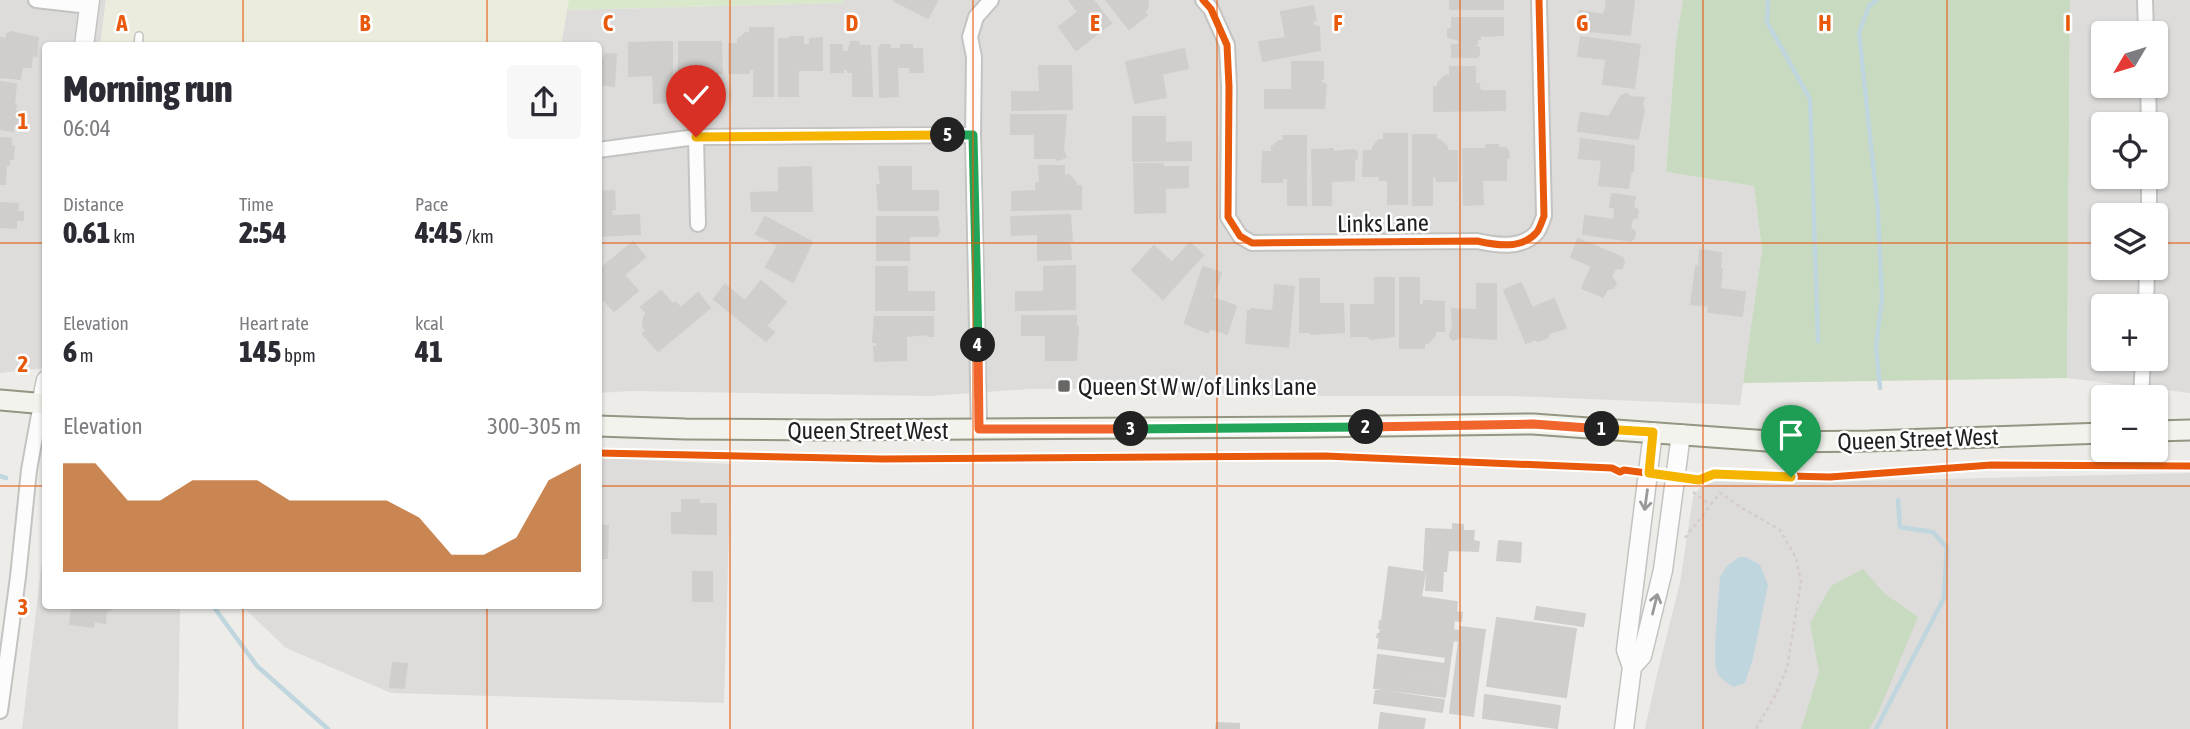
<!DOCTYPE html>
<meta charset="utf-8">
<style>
:root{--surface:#fff;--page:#f7f7f7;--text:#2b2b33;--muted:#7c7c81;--accent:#b45309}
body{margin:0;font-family:"Asap Condensed",sans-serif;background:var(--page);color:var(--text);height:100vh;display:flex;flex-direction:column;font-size:26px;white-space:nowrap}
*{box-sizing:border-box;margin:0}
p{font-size:23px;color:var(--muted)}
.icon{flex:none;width:38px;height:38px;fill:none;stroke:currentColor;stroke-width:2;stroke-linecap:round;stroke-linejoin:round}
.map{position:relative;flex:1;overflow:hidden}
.details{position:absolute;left:42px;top:42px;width:560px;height:567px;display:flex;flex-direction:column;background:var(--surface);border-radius:7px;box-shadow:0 2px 5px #0004}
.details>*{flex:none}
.needle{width:46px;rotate:232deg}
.tools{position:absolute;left:2091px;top:21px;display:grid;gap:14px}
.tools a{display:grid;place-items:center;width:77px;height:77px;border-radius:7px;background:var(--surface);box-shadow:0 2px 5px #0004;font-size:35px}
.pin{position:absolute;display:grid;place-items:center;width:60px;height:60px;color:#fff;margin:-72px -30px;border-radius:50% 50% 50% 0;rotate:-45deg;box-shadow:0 0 7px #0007}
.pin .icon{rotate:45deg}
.km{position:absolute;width:35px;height:35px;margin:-18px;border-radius:50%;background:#222;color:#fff;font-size:19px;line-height:35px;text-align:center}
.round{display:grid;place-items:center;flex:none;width:74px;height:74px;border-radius:7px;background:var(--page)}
.headline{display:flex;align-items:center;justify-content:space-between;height:119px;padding:0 21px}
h1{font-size:38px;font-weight:800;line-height:52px}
.metrics{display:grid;grid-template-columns:repeat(3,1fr);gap:10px;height:119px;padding:7px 21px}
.metrics div{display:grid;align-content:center}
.metrics b{font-size:30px;font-weight:800}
.metrics small{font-size:19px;font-weight:400}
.metrics p{font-size:19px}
.chart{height:196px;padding:14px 21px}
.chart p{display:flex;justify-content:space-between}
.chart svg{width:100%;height:126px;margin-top:7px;fill:var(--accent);opacity:.7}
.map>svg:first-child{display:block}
</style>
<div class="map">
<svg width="2190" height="729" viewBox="0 0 2190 729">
<rect width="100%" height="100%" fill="#edece9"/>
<path fill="#dddcda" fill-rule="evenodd" d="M0 0H106L100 45 46 46 45 368 0 373Z
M843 0H1683L1676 40 1666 172 1754 186 1762 250 1740 405 1509 396H1286L1087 389H1029L931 396 632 391 599 393 598 46H561L567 10 841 3Z
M2070 0H2190V393L2067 378ZM2104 33H2156V86H2104ZM2104 124H2156V177H2104ZM2104 215H2156V268H2104ZM2104 306H2156V359H2104Z
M599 458 731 464 724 703 391 693 286 648 242 606H598Z
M2190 473V729H1645L1657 674 1680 583 1693 497 1704 482 1719 478 1818 482Z
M45 535 46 606H180L178 729H22Z"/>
<path fill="#ebecdd" d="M106 0H569L561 45 100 46Z"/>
<path fill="#d9e8cb" d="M569 0H843L842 3 567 10Z"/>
<path fill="#c8dac0" d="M1683 0H2070L2067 378 1743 383 1762 250 1754 186 1666 172 1676 40Z
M1863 569 1885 594 1918 617 1878 713 1869 729H1801L1819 672 1810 623 1831 586Z"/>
<path fill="#bfd6de" d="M1739 557H1746L1760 565 1768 585 1753 658 1745 683 1733 687C1728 683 1720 679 1717 672 1712 659 1719 595 1720 577L1727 566Z"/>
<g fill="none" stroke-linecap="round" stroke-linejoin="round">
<path stroke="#bfd6de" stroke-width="4.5" d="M1768 0 1767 22 1810 99 1818 341
M1877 0 1869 6 1859 33 1878 211 1882 298 1876 346 1880 388
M0 476 6 478
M213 606 257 666 328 729
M1876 729 1944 598 1947 548 1933 532 1900 527 1898 500"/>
</g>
<path fill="#d0cecc" stroke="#d0ceca" stroke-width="2" d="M893 0H934L937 1 928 18Z
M1069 0H1093L1111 23 1076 50 1059 27 1078 12Z
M1106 0H1148L1147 9 1144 11 1147 15 1129 29Z
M1450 0H1503V9H1450Z
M1606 0H1634L1630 35 1578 30 1580 11 1604 15 1605 10 1607 11Z
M1313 6 1316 20 1312 21 1313 26 1319 27 1320 50 1263 61 1259 42 1286 38 1281 12Z
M1452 18H1503V35L1485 36V35H1480V39H1472L1477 40V44L1472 45 1479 48V54L1477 57H1452V45H1459V40L1448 37V30L1452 28Z
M750 28H773V96H754V69H749V73H729V44H738V39L746 33H750Z
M11 32 38 38 36 56 32 55 31 67H22L20 79 0 77V38L7 39V34Z
M790 37H803V45H810V39L822 38V70H798V96H779V39H790Z
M1581 37 1640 45 1634 88 1603 84 1607 54 1605 59 1578 56Z
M672 42V102L654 103 653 75 629 76V43Z
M679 42H721L722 73H698V100H679Z
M851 42H858L860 46H870L872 96H853V72H848V69H843V72H831V45H842V52H848Z
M881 45H890V49H901V45H912V49H922L923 72H910V67H897L898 96 880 97 879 48Z
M1184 49 1188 68 1162 74 1166 97 1135 103 1126 62Z
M606 54 616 55 614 86 598 84V60H603Z
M1292 62H1323V79H1321V82L1326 85 1324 108H1265V90H1292Z
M1039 66H1071L1072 109 1012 110V92H1040Z
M1450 67H1475V84H1479L1480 91H1505V110L1434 111V87H1438V83L1446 75 1450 76Z
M0 82 16 84 14 105H16L15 111 19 112 17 125H13V131L0 129Z
M1627 94 1630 97 1644 98 1642 104 1644 110 1638 139 1578 131 1581 113 1609 117 1621 96Z
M1011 115H1066L1063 150 1066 157 1058 160 1056 158H1035V134H1011Z
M1133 117H1165V143L1191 142V160L1133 161Z
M1384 134H1407V204H1388V180H1380V176H1363L1364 151H1373V147L1379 140H1384Z
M1413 135H1436V140H1440L1447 147V151H1457V181H1437V177L1432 176V205H1413Z
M1283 136H1306V205H1288V178H1282V182H1262L1263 152H1272V147L1279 141H1284Z
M0 138 11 139V146L14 147 13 159H9V165H6L5 184H0Z
M1581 139 1634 146 1633 171H1631L1628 188 1599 185 1602 160 1579 158Z
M1486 145H1498V148H1506L1508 151 1509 157 1506 159V180H1482L1483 204 1464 205 1463 149H1486Z
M1333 149V152L1354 150 1357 152V158L1354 160V180L1331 181V205H1313L1312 150Z
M1134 164H1163V167H1188V187L1165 188V212L1135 213Z
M1039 166H1064V176L1069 175 1076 183V186H1081V209L1012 210V192L1036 191V183H1040Z
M811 167 812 211H752L751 193 779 192V168Z
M879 167H911V191H938V210H879L877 185H881Z
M614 191 615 209H611L612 216 639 215 640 234 598 236V192Z
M1612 194 1635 197 1633 207 1638 210 1637 217 1632 219 1630 228 1635 232 1634 238 1631 241 1583 234 1585 216 1614 220 1615 207H1610Z
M0 203 18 204 17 212H23V220H16V228L0 227Z
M1070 215 1072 241H1068V245H1070L1071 259 1038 260V234L1012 235 1011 217Z
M765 217 812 242 793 282 766 267 778 245 756 234Z
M877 217H937L939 231 937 236H909V260H877Z
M1578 239 1623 258 1624 262 1622 268 1615 269 1611 277 1616 283 1613 288 1607 289 1603 297 1582 288 1592 266 1571 257Z
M633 242 645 257 624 275 638 291 614 311 598 293V271Z
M1190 243 1203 255 1163 299 1132 270 1154 246 1172 263Z
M1700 250 1721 253 1720 269H1722L1720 289 1745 292 1742 316 1708 312 1709 306 1691 304 1696 266H1699Z
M1075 266V309L1016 310V292H1044V267Z
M876 267H907V292H934V310H876Z
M1203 267 1221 273 1213 298 1236 306 1227 334 1210 328 1208 333 1185 323Z
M1375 278H1394V336L1371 339 1368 336H1351V305H1375Z
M1400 278H1419V305H1424V301L1444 302V331H1435V335L1428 343H1424V348H1400Z
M1300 279H1319V304H1343L1344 332 1311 334V332H1300Z
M761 281 786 302 766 326 774 332 766 341 714 299 725 285 745 301Z
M1521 283 1532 308 1554 299 1566 328 1549 333 1548 337 1538 341 1536 339 1526 343 1504 290Z
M1477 284H1496V339L1461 337 1453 340 1450 337 1451 331 1453 329 1452 309 1477 310Z
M1275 285 1294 287 1288 347 1246 343 1248 311H1251V309L1273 311Z
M661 291 673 305 675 302 681 308 698 293 710 308 658 351 643 334 646 331 643 327 644 317 647 314 641 307Z
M1022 316H1076V327H1078L1076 360H1046V335H1022Z
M875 317H933V336H928V334L906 336V360L875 361 874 347H877V342H873Z
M682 500H699L698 504H716V534L672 533V513H682Z
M1453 524 1463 525V531H1474L1473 541 1479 542 1478 551 1448 550 1446 571H1443L1442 591 1426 590 1427 573 1424 569 1426 529 1453 530Z
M598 526H608L607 558H598Z
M1499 541 1521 543 1520 562 1497 560Z
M1389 567 1425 572 1421 597 1457 602 1456 612 1462 613 1461 621 1454 620 1453 630 1460 631V627L1485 630 1473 716 1450 713 1459 641 1453 640 1445 697 1374 688 1376 673 1442 682 1443 680 1376 671 1378 655 1445 664 1446 657 1378 648 1380 638 1377 637 1378 634H1380L1381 628H1379L1380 621H1382Z
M693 572H712V601H693Z
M66 606H113V608L106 612 105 623 94 621 93 627 70 624 72 608 74 607Z
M1537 607 1585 614 1583 626 1535 619Z
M1497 618 1576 629 1566 697 1487 686Z
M393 663 407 664 404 688 390 687Z
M1376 690 1444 700 1442 712 1374 703Z
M1485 695 1560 706 1557 728 1483 718Z
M1381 713 1425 719 1423 729H1379Z
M1217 723 1239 724V729H1216Z"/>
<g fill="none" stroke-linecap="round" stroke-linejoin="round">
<g stroke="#c3c3c1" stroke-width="10">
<path id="service" d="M138 46 139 36"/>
</g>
<g stroke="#c3c3c1" stroke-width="18">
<path id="minor" d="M36 0 89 6
M1203 0 1211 9 1227 45 1229 87 1228 217 1240 236 1252 243 1477 241C1495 245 1522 250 1537 232 1540 228 1542 221 1544 216L1539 0
M2145 0 2146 33
M2148 86 2149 124
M696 137 698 224
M598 150 696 137 973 135
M2149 215V177
M2146 306 2147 268
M2141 397 2143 359
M979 429 973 135 974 57 970 37 976 17 991 0
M0 711 18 577 29 470 41 404"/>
</g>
<g stroke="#c3c3c1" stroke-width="21">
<path id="tertiary" d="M84 46 90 0
M41 404 46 380
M1632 667 1642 656 1663 570 1681 434
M1624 729 1632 667 1626 650 1653 432"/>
</g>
<g stroke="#939682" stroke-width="23">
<path id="secondary" d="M0 400 46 404
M598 426 685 429 826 430 1310 427 1533 424 1782 442 1869 441 2104 433
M2156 431 2190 430"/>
</g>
<path stroke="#d6cbc9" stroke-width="2.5" stroke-dasharray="3.5 3.5" stroke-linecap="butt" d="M1693 492 1710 505
M1685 538 1720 493 1742 508 1780 530 1796 558 1801 582 1787 668 1776 694 1756 729"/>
<use href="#service" stroke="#fcfcfc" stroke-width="7"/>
<use href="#minor" stroke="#fcfcfc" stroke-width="14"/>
<use href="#tertiary" stroke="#fcfcfc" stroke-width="18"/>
<use href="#secondary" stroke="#f2f3ec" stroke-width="19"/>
<g stroke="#fff" stroke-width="11">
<path id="cycleway" d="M1203 0 1211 9 1227 45 1229 87 1228 217 1240 236 1252 243 1477 241C1495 245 1522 250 1537 232 1540 228 1542 221 1544 216L1539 0
M598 453 883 459 1325 456 1612 468 1620 472 1624 470 1699 480 1714 474 1830 477 1991 465 2190 466"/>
</g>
<use href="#cycleway" stroke="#e8590c" stroke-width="7"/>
</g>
<defs><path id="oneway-shaft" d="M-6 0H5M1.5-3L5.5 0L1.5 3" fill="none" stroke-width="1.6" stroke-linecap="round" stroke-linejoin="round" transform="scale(1.75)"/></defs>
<g stroke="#999">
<use href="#oneway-shaft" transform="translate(1646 500) rotate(98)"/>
<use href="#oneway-shaft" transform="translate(1655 604) rotate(-76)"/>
</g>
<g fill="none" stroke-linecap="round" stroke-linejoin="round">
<g stroke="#fff" stroke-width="14">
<path id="split-1" d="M1602 429 1653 432 1649 473 1699 480 1714 474 1791 477"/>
</g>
<g stroke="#fff" stroke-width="14">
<path id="split-2" d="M1366 427 1533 424 1602 429"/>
</g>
<g stroke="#fff" stroke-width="14">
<path id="split-3" d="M1131 429 1366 427"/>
</g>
<g stroke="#fff" stroke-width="14">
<path id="split-4" d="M978 345 979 429H1131"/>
</g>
<g stroke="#fff" stroke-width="14">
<path id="split-5" d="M948 135H973L978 345"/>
</g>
<g stroke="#fff" stroke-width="14">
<path id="split-6" d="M696 137 948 135"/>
</g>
<use href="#split-1" stroke="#f5b400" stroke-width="9"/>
<use href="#split-2" stroke="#f0652b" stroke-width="9"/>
<use href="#split-3" stroke="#22a559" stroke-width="9"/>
<use href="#split-4" stroke="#f0652b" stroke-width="9"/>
<use href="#split-5" stroke="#22a559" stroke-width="9"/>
<use href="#split-6" stroke="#f5b400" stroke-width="9"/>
</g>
<path fill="none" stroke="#e8590c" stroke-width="2" stroke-opacity="0.55" d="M243 0V46M487 0V46M730 0V729M973 0V729M1217 0V729M1460 0V729M1703 0V729M1947 0V729M0 243H46M598 243H2104M2156 243H2190M0 486H46M598 486H2190M243 606V729M487 606V729"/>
<rect fill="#686766" stroke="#fff" stroke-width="2.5" x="1057" y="379" width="14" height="14" rx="3.5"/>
<g text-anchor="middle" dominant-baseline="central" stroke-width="5" stroke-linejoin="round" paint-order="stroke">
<g font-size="24" fill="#202020" stroke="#fff">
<text transform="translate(1383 223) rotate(-1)">Links Lane</text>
<text x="868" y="430">Queen Street West</text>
<text transform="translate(1918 439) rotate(-2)">Queen Street West</text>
</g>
<g font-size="24" fill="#202020" stroke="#fff" text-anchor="start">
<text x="1078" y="386">Queen St W w/of Links Lane</text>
</g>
</g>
<g font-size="23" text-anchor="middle" font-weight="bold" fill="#e8590c" stroke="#fff" stroke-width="5" stroke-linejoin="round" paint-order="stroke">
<text x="122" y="31">A</text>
<text x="365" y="31">B</text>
<text x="608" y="31">C</text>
<text x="852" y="31">D</text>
<text x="1095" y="31">E</text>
<text x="1338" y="31">F</text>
<text x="1582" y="31">G</text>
<text x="1825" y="31">H</text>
<text x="2068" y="31">I</text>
<text x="23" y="129">1</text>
<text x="23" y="372">2</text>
<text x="23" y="615">3</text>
</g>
</svg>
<div class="tools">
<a><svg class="needle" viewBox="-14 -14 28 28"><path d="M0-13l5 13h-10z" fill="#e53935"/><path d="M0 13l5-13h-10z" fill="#7c7c81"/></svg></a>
<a><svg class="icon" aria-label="locate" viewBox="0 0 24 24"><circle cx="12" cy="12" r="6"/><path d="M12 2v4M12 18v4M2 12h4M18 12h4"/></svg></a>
<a><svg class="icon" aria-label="layers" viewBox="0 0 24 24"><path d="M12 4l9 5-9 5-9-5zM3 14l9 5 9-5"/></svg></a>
<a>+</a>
<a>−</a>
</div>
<div class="pin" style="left:1791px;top:477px;background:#1e9e55"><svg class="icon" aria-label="arrive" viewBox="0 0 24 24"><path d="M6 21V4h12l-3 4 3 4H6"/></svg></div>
<div class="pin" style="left:696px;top:137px;background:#d93025"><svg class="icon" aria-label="check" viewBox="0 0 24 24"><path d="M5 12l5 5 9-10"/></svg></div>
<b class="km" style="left:1602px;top:429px">1</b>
<b class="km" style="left:1366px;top:427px">2</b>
<b class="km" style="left:1131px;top:429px">3</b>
<b class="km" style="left:978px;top:345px">4</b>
<b class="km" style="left:948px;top:135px">5</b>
<section class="details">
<div class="headline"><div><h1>Morning run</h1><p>06:04</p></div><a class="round"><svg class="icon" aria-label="share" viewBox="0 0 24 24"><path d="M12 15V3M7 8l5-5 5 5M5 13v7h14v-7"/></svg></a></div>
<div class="metrics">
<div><p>Distance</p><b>0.61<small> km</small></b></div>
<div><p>Time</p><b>2:54</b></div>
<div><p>Pace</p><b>4:45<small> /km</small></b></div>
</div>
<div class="metrics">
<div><p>Elevation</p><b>6<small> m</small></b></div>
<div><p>Heart rate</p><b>145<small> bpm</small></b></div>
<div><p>kcal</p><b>41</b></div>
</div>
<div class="chart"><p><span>Elevation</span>300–305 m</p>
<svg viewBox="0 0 160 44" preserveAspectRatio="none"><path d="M0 44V6L10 6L20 19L30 19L40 12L50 12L60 12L70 19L80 19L90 19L100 19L110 25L120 38L130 38L140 32L150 12L160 6V44z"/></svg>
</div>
</section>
</div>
